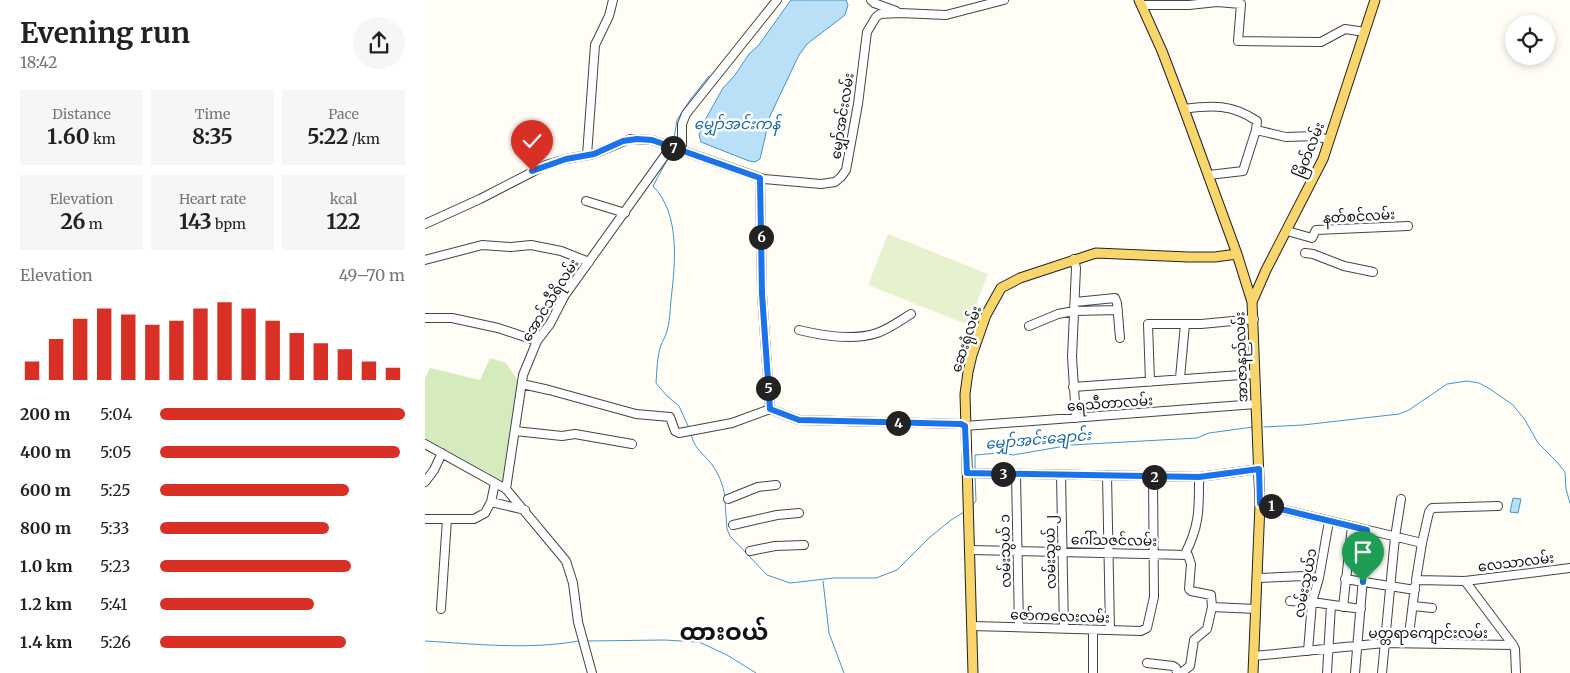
<!DOCTYPE html>
<meta charset="utf-8">
<style>
:root{--surface:#fff;--page:#f6f6f6;--text:#222;--muted:#767676;--accent:#d93025}
body{margin:0;font-family:Merriweather,"Noto Sans Myanmar",serif;background:var(--page);color:var(--text);height:100vh;display:flex;flex-direction:column;font-size:19px;white-space:nowrap}
*{box-sizing:border-box;margin:0}
p{font-size:16px;color:var(--muted)}
.icon{flex:none;width:28px;height:28px;fill:none;stroke:currentColor;stroke-width:2;stroke-linecap:round;stroke-linejoin:round}
.map{position:relative;flex:1;overflow:hidden}
.side{display:flex;flex-direction:column;background:var(--surface);width:425px}
.side>*{flex:none}
.tools{position:absolute;left:1080px;top:15px;display:grid;gap:10px}
.tools a{display:grid;place-items:center;width:50px;height:50px;border-radius:50%;background:var(--surface);box-shadow:0 2px 8px #0003;font-size:25px}
.pin{position:absolute;display:grid;place-items:center;width:42px;height:42px;color:#fff;margin:-51px -21px;border-radius:50% 50% 50% 0;rotate:-45deg;box-shadow:0 0 5px #0007}
.pin .icon{rotate:45deg}
.km{position:absolute;width:25px;height:25px;margin:-12px;border-radius:50%;background:#222;color:#fff;font-size:14px;line-height:25px;text-align:center}
.round{display:grid;place-items:center;flex:none;width:52px;height:52px;border-radius:26px;background:var(--page)}
.head{display:flex;align-items:center;justify-content:space-between;height:85px;padding:0 20px}
h1{font-size:28px;font-weight:700;line-height:38px}
.figures{display:grid;grid-template-columns:repeat(3,1fr);gap:8px;height:85px;padding:5px 20px}
.figures div{display:grid;align-content:center;border-radius:0px;background:var(--page);text-align:center}
.figures b{font-size:21px;font-weight:700}
.figures small{font-size:14px;font-weight:400}
.figures p{font-size:14px}
.chart{height:140px;padding:10px 20px}
.chart p{display:flex;justify-content:space-between}
.chart svg{width:100%;height:90px;margin-top:5px;stroke:var(--accent);stroke-width:6}
ul{padding:0 20px;list-style:none;font-size:16px}
li{display:grid;grid-template-columns:80px 60px 1fr;align-items:center;height:38px}
li i{height:12px;border-radius:6px;background:var(--accent)}
main{display:flex;flex:1;min-height:0}
.map>svg:first-child{display:block}
</style>
<main>
<section class="side">
<div class="head"><div><h1>Evening run</h1><p>18:42</p></div><a class="round"><svg class="icon" aria-label="share" viewBox="0 0 24 24"><path d="M12 15V3M7 8l5-5 5 5M5 13v7h14v-7"/></svg></a></div>
<div class="figures">
<div><p>Distance</p><b>1.60<small> km</small></b></div>
<div><p>Time</p><b>8:35</b></div>
<div><p>Pace</p><b>5:22<small> /km</small></b></div>
</div>
<div class="figures">
<div><p>Elevation</p><b>26<small> m</small></b></div>
<div><p>Heart rate</p><b>143<small> bpm</small></b></div>
<div><p>kcal</p><b>122</b></div>
</div>
<div class="chart"><p><span>Elevation</span>49–70 m</p>
<svg viewBox="0 0 160 44" preserveAspectRatio="none"><path d="M5 44V35M15 44V24M25 44V14M35 44V9M45 44V12M55 44V17M65 44V15M75 44V9M85 44V6M95 44V9M105 44V15M115 44V21M125 44V26M135 44V29M145 44V35M155 44V38"/></svg>
</div>
<ul>
<li><b>200 m</b>5:04<i style="width:100%"></i></li>
<li><b>400 m</b>5:05<i style="width:98%"></i></li>
<li><b>600 m</b>5:25<i style="width:77%"></i></li>
<li><b>800 m</b>5:33<i style="width:69%"></i></li>
<li><b>1.0 km</b>5:23<i style="width:78%"></i></li>
<li><b>1.2 km</b>5:41<i style="width:63%"></i></li>
<li><b>1.4 km</b>5:26<i style="width:76%"></i></li>
</ul>
</section>
<div class="map">
<svg width="1145" height="673" viewBox="0 0 1145 673">
<rect width="100%" height="100%" fill="#fffdf5"/>
<path fill="#d5ebbd" d="M65 358 81 363 94 382 79 485 0 442V378L5 368 55 380Z"/>
<path fill="#e6f2cf" d="M463 234 563 274 543 325 443 285Z"/>
<path fill="#b9e0f7" stroke="#3f96cf" d="M366 0H421L423 5 420 15 382 44 374 55 345 116 335 159 330 162 324 161 276 142 274 135 280 120 298 88 310 75 324 54 333 46Z
M1088 498 1096 499 1093 513 1085 512Z"/>
<g fill="none" stroke-linecap="round" stroke-linejoin="round">
<path stroke="#3f96cf" stroke-width="1" d="M248 145 252 120 265 100 284 76
M246 153 228 186C256 215 250 264 246 300 245 310 245 321 242 331 241 336 238 340 236 345 232 357 232 370 231 383L242 396 254 406 264 428
M839 427 878 425 974 414 984 410 1022 384 1042 381 1054 383 1065 389 1088 405 1100 420 1113 443 1131 461 1140 472 1141 489 1145 503
M266 434C269 447 275 451 284 461 293 471 298 484 300 497
M550 469V455L573 453 588 455 646 445 772 438 784 433 828 427
M300 501 302 529 305 536 342 575 365 583 409 578H451L472 570 504 538 526 520 539 512
M546 507 551 501 550 475
M398 581 404 633 419 673
M0 641C51 644 103 650 154 641
M163 641 239 640 274 642 302 655 331 673"/>
<g stroke="#444" stroke-width="10">
<path id="minor" d="M446 0 449 3 471 11
M716 5H764L792 2 816 4 813 41 896 42 920 29 940 32
M759 109C787 105 807 104 832 121L831 130 861 137 891 136 904 140
M257 151V124L261 114 352 0
M162 155 170 45 184 16 188 0
M784 175 818 171 831 130
M335 178 337 294 345 409 374 420 536 424 540 426 831 404
M161 201 200 213
M0 224 55 199 121 165 141 159 169 154 205 139 227 140 339 179 396 184 410 182 416 177 421 170 433 104 442 32 451 17 455 14 475 13 521 15 579 0
M862 231 887 238 891 230 983 226
M880 253 888 254 919 266 948 272
M649 259 651 268 647 357 651 418
M0 260 57 245 86 247 106 245 136 251 164 262
M650 302 690 298 692 303 695 338
M0 318H27L73 328 112 341
M604 326 633 314 649 311 693 310
M374 330C398 336 428 341 452 333 464 329 476 320 486 314
M755 378 760 324
M725 382 723 324H776L829 319
M97 384 124 390 211 414 245 417 250 431 254 433 307 423 345 409
M648 387 830 374
M90 431 137 436 150 434 207 444
M0 444 81 489 141 561 148 583 153 622 167 673
M542 473 774 477 834 469
M591 475 594 627
M636 475 639 628
M682 475 685 630
M0 482 9 470 17 453
M81 489 98 375 112 341 125 324 140 295 246 147
M303 499 333 487 351 485
M66 502 70 483
M835 504 997 543
M1073 506 1007 508 1004 512 997 543 991 580 1040 581 1145 568
M0 519H49L60 513 66 502 100 510
M308 525 352 515 374 513
M545 550 763 555 766 564 764 589 766 591 786 595 787 607 782 629 769 640 765 666 756 673
M325 551 350 546 379 545
M760 554C775 525 774 508 774 477
M833 578 879 576 894 578
M920 579 990 590
M1040 581 1088 645 1090 649 1091 673
M865 601 887 602 936 609
M988 606 1007 608
M787 607 831 609
M918 607 927 526
M16 609 22 519
M547 626 716 631 722 628 729 597 728 477
M668 630V673
M983 643 990 586
M883 651 887 602 894 578 904 521
M829 656 959 643 1088 645
M722 663 748 666 751 668 752 673
M902 673 906 605
M930 673 942 530
M957 673 970 537 976 499"/>
</g>
<g stroke="#222" stroke-width="11">
<path id="major" d="M714 0 737 51 759 109 812 254 827 302 835 504 828 673
M827 302 841 270 898 159 950 0
M548 673 540 394 543 372 547 355 561 315 576 288 595 278 671 253 763 257H790L812 254"/>
</g>
<use href="#minor" stroke="#fff" stroke-width="8"/>
<use href="#major" stroke="#f9d66b" stroke-width="9"/>
</g>
<g fill="none" stroke-linecap="round" stroke-linejoin="round">
<g stroke="#fff" stroke-width="10">
<path id="route" d="M107 171 141 159 169 154 198 141 212 139 227 140 335 178 337 294 345 409 374 420 536 424 540 426 542 473 774 477 834 469 835 504 942 530 938 582"/>
</g>
<use href="#route" stroke="#1a73e8" stroke-width="6"/>
</g>
<g text-anchor="middle" dominant-baseline="central" stroke-width="5" stroke-linejoin="round" paint-order="stroke">
<g font-size="14" fill="#111" stroke="#fff">
<text transform="translate(417 116) rotate(-81)">မျှော်အင်းလမ်း</text>
<text transform="translate(884 150) rotate(-68)">မြိတ်လမ်း</text>
<text transform="translate(934 216) rotate(-3)">နတ်စင်လမ်း</text>
<text transform="translate(125 300) rotate(-58)">အောင်သီရိလမ်း</text>
<text transform="translate(541 339) rotate(-72)">ဆေးရုံလမ်း</text>
<text transform="translate(816 357) rotate(-92)">အာဇာနည်လမ်း</text>
<text transform="translate(685 403) rotate(-4)">ရေသီတာလမ်း</text>
<text transform="translate(689 540) rotate(1)">ဂေါ်သဇင်လမ်း</text>
<text transform="translate(580 551) rotate(-91)">လမ်းသွယ် ၁</text>
<text transform="translate(625 552) rotate(-91)">လမ်းသွယ် ၂</text>
<text transform="translate(1091 562) rotate(-7)">လေသာလမ်း</text>
<text transform="translate(880 583) rotate(-79)">လမ်းသွယ်၁</text>
<text transform="translate(635 616) rotate(2)">ဇော်ကလေးလမ်း</text>
<text x="1003" y="633">မတ္တရာကျောင်းလမ်း</text>
</g>
<g font-size="15" font-style="italic" fill="#1768a6" stroke="#fff">
<text x="312" y="123">မျှော်အင်းကန်</text>
<text transform="translate(613 439) rotate(-5)">မျှော်အင်းချောင်း</text>
</g>
<g font-size="24" font-weight="bold" fill="#111" stroke="#fff">
<text x="299" y="631">ထားဝယ်</text>
</g>
</g>
</svg>
<div class="tools">
<a><svg class="icon" aria-label="locate" viewBox="0 0 24 24"><circle cx="12" cy="12" r="6"/><path d="M12 2v4M12 18v4M2 12h4M18 12h4"/></svg></a>
</div>
<div class="pin" style="left:938px;top:582px;background:#1e9e55"><svg class="icon" aria-label="arrive" viewBox="0 0 24 24"><path d="M6 21V4h12l-3 4 3 4H6"/></svg></div>
<div class="pin" style="left:107px;top:171px;background:#d93025"><svg class="icon" aria-label="check" viewBox="0 0 24 24"><path d="M5 12l5 5 9-10"/></svg></div>
<b class="km" style="left:846px;top:506px">1</b>
<b class="km" style="left:729px;top:477px">2</b>
<b class="km" style="left:578px;top:474px">3</b>
<b class="km" style="left:473px;top:423px">4</b>
<b class="km" style="left:343px;top:388px">5</b>
<b class="km" style="left:336px;top:237px">6</b>
<b class="km" style="left:248px;top:148px">7</b>
</div>
</main>
